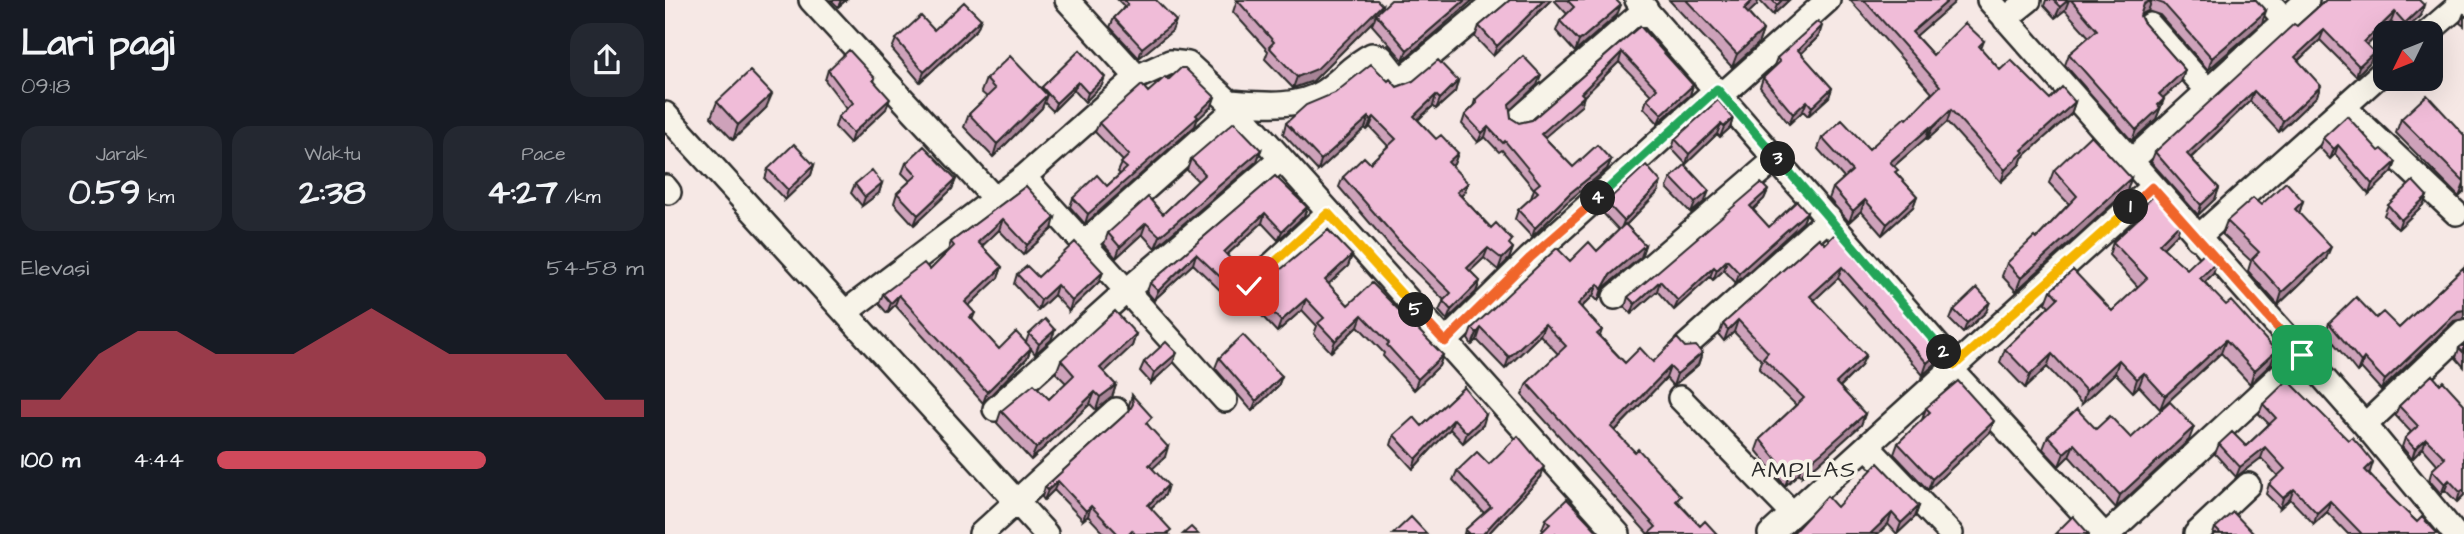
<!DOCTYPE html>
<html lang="id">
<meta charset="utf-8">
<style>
:root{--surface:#171b24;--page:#242831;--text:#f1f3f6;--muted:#9ea1a6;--accent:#d1495b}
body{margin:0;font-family:"Architects Daughter",sans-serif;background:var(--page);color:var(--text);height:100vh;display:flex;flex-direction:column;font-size:26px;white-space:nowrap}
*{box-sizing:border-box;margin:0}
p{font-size:23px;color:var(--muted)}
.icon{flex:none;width:38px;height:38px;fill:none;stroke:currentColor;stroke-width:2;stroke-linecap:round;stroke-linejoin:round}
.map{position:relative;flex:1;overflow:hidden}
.sheet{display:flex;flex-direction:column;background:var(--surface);width:665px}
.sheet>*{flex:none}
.needle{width:46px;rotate:227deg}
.buttons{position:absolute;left:1708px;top:21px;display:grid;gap:14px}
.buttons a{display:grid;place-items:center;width:70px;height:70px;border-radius:14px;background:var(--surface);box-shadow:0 7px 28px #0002;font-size:35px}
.pin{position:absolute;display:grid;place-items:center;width:60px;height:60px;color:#fff;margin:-30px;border-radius:14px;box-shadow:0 4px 10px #0006}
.km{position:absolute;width:35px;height:35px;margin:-18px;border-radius:50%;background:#222;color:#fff;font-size:19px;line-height:35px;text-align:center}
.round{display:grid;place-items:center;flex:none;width:74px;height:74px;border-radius:21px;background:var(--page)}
.summary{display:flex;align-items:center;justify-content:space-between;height:119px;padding:0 21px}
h1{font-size:38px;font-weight:700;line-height:52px}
.figures{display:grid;grid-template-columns:repeat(3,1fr);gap:10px;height:119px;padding:7px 21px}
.figures div{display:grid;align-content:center;border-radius:18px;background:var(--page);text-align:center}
.figures b{font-size:35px;font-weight:700}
.figures small{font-size:19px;font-weight:400}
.figures p{font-size:19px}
.chart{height:196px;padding:14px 21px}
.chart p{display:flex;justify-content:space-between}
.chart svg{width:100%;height:126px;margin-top:7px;fill:var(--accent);opacity:.7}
ul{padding:0 21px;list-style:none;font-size:23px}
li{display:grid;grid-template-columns:112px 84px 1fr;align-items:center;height:52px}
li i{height:18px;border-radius:9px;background:var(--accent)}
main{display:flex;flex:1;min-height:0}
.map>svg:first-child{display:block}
</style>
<main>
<section class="sheet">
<div class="summary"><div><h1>Lari pagi</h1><p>09:18</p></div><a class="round"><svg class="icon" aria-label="share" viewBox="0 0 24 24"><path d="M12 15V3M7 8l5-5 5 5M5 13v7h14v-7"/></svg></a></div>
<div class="figures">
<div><p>Jarak</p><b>0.59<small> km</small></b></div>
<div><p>Waktu</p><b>2:38</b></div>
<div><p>Pace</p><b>4:27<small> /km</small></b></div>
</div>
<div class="chart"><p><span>Elevasi</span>54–58 m</p>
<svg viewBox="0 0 160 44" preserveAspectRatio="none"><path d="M0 44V38L10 38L20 22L30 14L40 14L50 22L60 22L70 22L80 14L90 6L100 14L110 22L120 22L130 22L140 22L150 38L160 38V44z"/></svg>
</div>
<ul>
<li><b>100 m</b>4:44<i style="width:63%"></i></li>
</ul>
</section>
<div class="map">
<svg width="1799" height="534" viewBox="0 0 1799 534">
<rect width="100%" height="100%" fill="#f6e8e5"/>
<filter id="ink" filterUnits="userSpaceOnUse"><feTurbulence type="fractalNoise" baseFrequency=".0143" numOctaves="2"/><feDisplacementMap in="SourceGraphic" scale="14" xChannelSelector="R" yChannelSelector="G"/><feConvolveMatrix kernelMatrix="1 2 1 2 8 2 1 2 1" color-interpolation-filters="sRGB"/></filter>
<g filter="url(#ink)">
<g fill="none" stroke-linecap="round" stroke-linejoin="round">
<g stroke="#2b2b2b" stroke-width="28">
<path id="minor" d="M146 0 330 199
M402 0 472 77
M972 0 1290 365
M1324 0 1700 425 1790 534
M1602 0 1620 20
M1340 19 1364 0
M1485 25 1544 92
M1762 33 1799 1
M1057 95 1163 0
M565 102C595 104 631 109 658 92 675 81 688 64 707 55L716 57 735 81 832 0
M1679 107 1791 213
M0 114 381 534
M854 119 981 9
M1465 162 1642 0
M359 177 560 400
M0 187 4 192
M1532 238 1720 70
M418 244 571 108
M584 286 663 213
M950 297 1112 158
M182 311 359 177 472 77 505 62 523 64 571 108 953 534
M780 342 865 258 1052 89
M1021 346 1164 218
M1286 369 1438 534
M1015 398 1127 513
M330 409 460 292 616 159
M1700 425 1799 331
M1202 446 1286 534
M316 534 451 410
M1105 534 1487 187
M1443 534 1637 355
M1531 534 1583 485"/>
</g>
<use href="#minor" stroke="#f7f3e8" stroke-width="23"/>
</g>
<path fill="#cea2ba" stroke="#2b2b2b" stroke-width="2" d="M166 0H181L173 7Z
M453 0H491L507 31 474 58 445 27 449 18 457 10 459 6Z
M572 0 717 5 715 11 808 0 738 60 707 25 709 20 648 81 628 88 600 59 603 51 568 12Z
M845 0H886L828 56 810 37 814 26Z
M889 0H951L952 15 910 52 891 31 895 21 902 14Z
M1004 0H1093L1092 5 1083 13 1098 30 1093 44 1067 67Z
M1094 0H1124L1108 15Z
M1185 0H1290L1289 3 1251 36 1268 55 1319 41 1316 49 1335 70 1385 99 1410 102 1406 114 1357 158 1355 164 1336 182 1282 122 1262 140 1261 138 1229 166 1231 173 1252 196 1248 207 1217 235 1196 211 1184 222 1164 199 1168 188 1179 178 1153 149 1157 138 1204 149 1242 119 1267 93Z
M1381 0H1591L1597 23 1543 70 1495 15 1483 11 1476 15 1478 22 1520 70 1516 82 1498 98 1499 99 1491 119 1467 141 1400 65 1404 54 1424 37 1400 10 1390 18 1379 6Z
M1661 0 1756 16 1737 33 1726 22 1702 45 1705 62 1691 76 1655 40 1633 61 1652 96 1614 132 1585 101 1526 158 1554 188 1550 199 1533 215 1486 162 1490 152Z
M1799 13V26L1795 23Z
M316 19 312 29 255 82 227 49 231 39Z
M975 26 1028 85 1025 95 993 123 979 108 982 99 986 95 954 62 919 96 916 106 879 137 908 167 946 160 942 169 901 203 867 237 850 219 853 210 866 198 869 189 837 150 834 152 820 137 813 142 797 124 800 115 808 107 810 100 872 85 845 110 846 118 854 123 867 120Z
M1154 36 1136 54 1167 88 1164 97 1143 116 1138 111 1124 124 1095 87 1098 78 1108 68 1112 58Z
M415 50 437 85 420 102 409 90 388 111 379 102 377 108 328 157 299 127 304 114 322 97 316 92 321 79 376 89 377 87Z
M163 70 210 78 209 82 221 109 185 143 170 127 173 117 182 109 160 80Z
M503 80 547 106 532 120 530 126 420 224 405 207 408 198 442 186 455 174 453 172 458 161 430 132 434 123Z
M723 81 732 87 748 81H793L790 92 771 109 768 106 753 120 771 139 793 153 789 164 787 166 799 193 796 196 826 228 848 248 844 259 833 270 819 258 805 271 815 281 811 292 782 320 774 311 779 300 729 251 674 187 678 177 705 163 723 146 705 127 702 130 700 128 653 171 618 134 621 123Z
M52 102 101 108 68 140 46 117Z
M1068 118 1065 128 1055 137 1052 134 1021 164 1007 149 1010 139Z
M1736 119 1799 135V192L1794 197 1731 133Z
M1658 138 1714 151 1731 162 1727 172 1704 194 1670 154 1665 159 1654 147Z
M596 150 592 161 490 248 477 234 451 258 439 244 443 233 498 214 533 181 522 170 526 159Z
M241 163 291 179 287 189 249 225 229 203 232 193 245 181 237 173Z
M149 165 146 175 120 200 100 179 103 169Z
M1389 170 1466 178 1462 191 1351 291 1337 276 1342 263 1371 239 1404 204 1384 183Z
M610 176 642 207 639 216 613 240 597 223 562 255 575 281 571 291 563 298 528 264 489 300 482 292 485 283Z
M1006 178 1040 201 1026 213 1002 188Z
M217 183 214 193 197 206 186 193 190 184Z
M361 186 387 229 358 255 334 230 317 246 337 267 333 278 303 306 310 313 307 320 334 349 361 342 364 334 390 330 386 340 370 354 366 349 362 358 318 403 230 305 222 313 214 304 218 294 265 270 282 253 286 242Z
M1103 190 1099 199 1088 210 1104 227 1142 212 1138 222 1071 283 1059 270 1048 280 1045 277 1009 310 992 291 966 314 960 307 963 297Z
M993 192 961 225 980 245 976 257 941 286 933 301 928 296 916 308 937 330 935 336 960 363 988 362 1020 347 1037 353 1033 365 1008 386 1001 378 950 431 1035 526 1052 534H983L857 395 862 383 893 354 875 335 840 369 812 340 807 345 803 339 807 328 905 261 932 251 954 230 937 212 941 202Z
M1762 196 1758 205 1733 229 1719 215 1723 205Z
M1638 201 1634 213 1661 259 1613 305 1583 271 1586 261 1557 234 1562 221 1596 205Z
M1472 211 1512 234 1498 248 1522 269 1548 274 1540 282 1606 364 1585 384 1556 353 1495 409 1474 386 1468 392 1450 373 1417 404 1382 367 1360 388 1335 362 1340 349 1384 306 1381 303 1386 290 1447 311 1473 287 1444 255 1448 242 1468 224Z
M1154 238 1270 364 1258 375 1173 278 1149 300 1196 366 1175 387 1200 414 1196 425 1153 464 1137 476 1134 473 1120 486 1091 450 1095 439 1131 405 1094 369 1097 361 1069 332 1059 341 1054 335 1058 324Z
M687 255 683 266 663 284 683 305 778 355 774 366 749 390 718 356 719 353 693 326 666 352 649 334 652 326 637 310 612 332 582 300 586 289Z
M1799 267V319L1789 321 1716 390 1696 368 1692 372 1661 333 1664 323 1711 318 1734 328Z
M438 272 434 282 404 311 389 295 373 310 349 284 352 274 373 277Z
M1289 310 1321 312 1298 333 1285 320Z
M471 334 467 346 439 372 451 385 447 397 431 410 425 404 366 460 332 423 336 411 384 399 401 383 391 373 396 360Z
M1799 344V367L1791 358 1794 348Z
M554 358 617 376 613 386 587 411 550 368Z
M479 362 508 363 486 383 475 371Z
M1767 375 1799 495 1792 502 1780 490 1776 494 1764 480 1767 470 1773 465 1758 448 1747 459 1737 447 1740 438 1746 432 1730 415 1734 406Z
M799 387 818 425 798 443 785 429 748 469 726 445 729 435 757 426Z
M467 395 500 457 487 468 500 495 486 508 504 534H440L423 516 418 520 389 490 379 500 377 497 380 487 464 411V405Z
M1598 404 1683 440 1708 462 1704 473 1730 501 1752 522 1773 534H1683L1662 512 1649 524 1625 499 1615 508 1601 494 1604 484 1613 476 1596 458 1571 477 1550 454 1554 444 1581 446 1604 424 1594 414Z
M1261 408 1325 432 1263 490 1229 454 1233 443 1257 420Z
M1431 429 1466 438 1524 440 1451 508 1404 456 1394 466 1378 449 1383 436Z
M824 464 876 477 823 534H799L800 530 819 513 788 480 792 471Z
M1254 506 1250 517 1232 534 1223 524 1172 507Z
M881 519 935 534 879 531 877 529Z
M1550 528 1589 534H1548Z"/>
<path fill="#a88497" stroke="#2b2b2b" stroke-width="2" d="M176 0H181L173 7Z
M800 0H808L738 60 742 50Z
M879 0H886L828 56 832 46Z
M1088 0H1093L1092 5 1074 22 1079 9Z
M1117 0H1124L1108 15 1112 5Z
M1284 0H1290L1289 3 1243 43 1247 32Z
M1403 0H1404L1400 10 1390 18 1395 7Z
M1487 0 1483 11 1475 15 1479 4Z
M717 5 713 16 711 14 709 20 648 81 628 88 632 77Z
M956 5 952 15 910 52 914 41Z
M1759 5 1756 16 1737 33 1740 23Z
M1601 11 1597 23 1543 70 1547 58Z
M1730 12 1726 22 1695 52 1699 42Z
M316 19 312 29 255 82 259 72Z
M511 21 507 31 474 58 477 48Z
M1157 26 1154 36 1129 60 1133 50Z
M1098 30 1093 44 1067 67 1072 54Z
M1659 30 1655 40 1626 67 1630 57Z
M957 52 954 62 913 102 919 96 916 106 873 143 876 134Z
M1709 52 1705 62 1691 76 1694 66Z
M1520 70 1516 82 1490 105 1494 94Z
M876 75 872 85 841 114 844 104Z
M440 77 437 85 420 102 423 93Z
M793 81 790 92 771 109 775 99Z
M413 82 409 90 388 111 391 103Z
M1028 85 1025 95 993 123 997 114Z
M1656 86 1652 96 1614 132 1618 121Z
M1167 88 1164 97 1143 116 1147 107Z
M1589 91 1585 101 1519 164 1522 154Z
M107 94 101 108 68 140 73 125Z
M382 95 377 108 328 157 332 144Z
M771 95 768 106 745 126 749 116Z
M550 97 547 106 532 120 530 126 420 224 423 214Z
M225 99 221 109 185 143 188 133Z
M1499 99 1491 119 1467 141 1471 130Z
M1142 101 1138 111 1124 124 1128 114Z
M1410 102 1406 114 1357 158 1355 164 1336 182 1340 170 1357 150Z
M1286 110 1282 122 1262 140 1267 128Z
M704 117 700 128 653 171 656 160Z
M709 117 705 127 702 130 706 120Z
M1068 118 1065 128 1055 137 1059 127Z
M1056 124 1052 134 1021 164 1024 154Z
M823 127 820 137 813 142 817 133Z
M1265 127 1261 138 1221 173 1225 162Z
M1673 145 1670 154 1665 159 1669 149Z
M596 150 592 161 490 248 495 236Z
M793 153 789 164 780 172 783 162Z
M946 160 942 169 901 203 867 237 870 228 905 193Z
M1731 162 1727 172 1704 194 1707 184Z
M149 165 146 175 120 200 123 190Z
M1466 178 1462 191 1351 291 1356 278Z
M291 179 287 189 249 225 253 215Z
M996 182 993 192 955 231 959 221Z
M217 183 214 193 197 206 200 197Z
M803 183 799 193 789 203 792 192Z
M1799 184V192L1794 197Z
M1554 188 1550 199 1533 215 1536 205Z
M1103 190 1099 199 1081 216 1085 206Z
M1044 191 1040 201 1026 213 1030 203Z
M1252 196 1248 207 1217 235 1222 224Z
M1762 196 1758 205 1733 229 1736 220Z
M1200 200 1196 211 1184 222 1188 211Z
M1638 201 1634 214 1630 209Z
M642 207 639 216 613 240 617 231Z
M1142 212 1138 222 1071 283 1074 273Z
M600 213 597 223 555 261 559 252Z
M390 218 387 229 358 255 362 245Z
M338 219 334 230 310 253 313 242Z
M1517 221 1512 234 1489 257 1494 244Z
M481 223 477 234 451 258 455 247Z
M980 245 976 257 941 286 933 301 937 289 945 275Z
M1666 247 1661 259 1613 305 1617 292Z
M823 248 819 258 798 278 802 268Z
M848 248 844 259 833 270 837 259Z
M531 254 528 264 489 300 493 291Z
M687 255 683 266 656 291 660 280Z
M1062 260 1059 270 1048 280 1052 270Z
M1553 261 1548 274 1531 291 1535 278Z
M337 267 333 278 296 313 300 302Z
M1049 267 1045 277 1009 310 1013 301Z
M1177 267 1173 278 1141 308 1145 296Z
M438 272 434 282 404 311 407 301Z
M575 281 571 291 563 298 567 288Z
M815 281 811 292 782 320 786 310Z
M995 281 992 291 966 314 970 304Z
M933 284 928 296 908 315 913 304Z
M392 285 389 295 373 310 376 300Z
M234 295 230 305 222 313 226 303Z
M641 299 637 310 612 332 616 321Z
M1325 302 1321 312 1298 333 1302 323Z
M1799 310V319L1789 321 1716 390 1720 380 1793 311Z
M697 315 693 326 666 352 670 341Z
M1073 320 1069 332 1059 341 1063 330Z
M880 324 875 335 840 369 844 357Z
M816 328 812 340 807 345 812 333Z
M390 330 386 340 370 354 374 344Z
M471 334 467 346 431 380 435 368Z
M1561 340 1556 353 1495 409 1500 396Z
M366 348 362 358 318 403 322 392Z
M1611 351 1606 364 1585 384 1589 371Z
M1274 352 1270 364 1258 375 1262 363Z
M512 353 508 363 486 383 489 373Z
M1037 353 1033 365 1008 386 1012 374Z
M1387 354 1382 367 1360 388 1365 375Z
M778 355 774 366 749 390 753 379Z
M1201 355 1196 366 1167 394 1171 383Z
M1699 358 1696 368 1692 372 1696 362Z
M1454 360 1450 373 1417 404 1421 391Z
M1005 367 1001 378 942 439 946 427Z
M1479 373 1474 386 1468 392 1472 379Z
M617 376 613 386 587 411 591 401Z
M451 385 447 397 431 410 435 397Z
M430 392 425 404 366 460 371 448Z
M1200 414 1196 425 1153 464 1137 476 1141 465Z
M821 415 818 425 798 443 802 433Z
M789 419 785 429 748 469 751 459Z
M1329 421 1325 432 1263 490 1267 479Z
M1529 427 1524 440 1451 508 1455 495Z
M1761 439 1758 448 1747 459 1750 449Z
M1409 444 1404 456 1394 466 1399 453Z
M503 447 500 457 481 475 484 465Z
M1600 447 1596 458 1571 477 1575 467Z
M1138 462 1134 473 1120 486 1124 475Z
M1708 462 1705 472 1696 480 1700 470Z
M879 467 876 477 823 534H818Z
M1784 480 1780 490 1776 494 1780 484Z
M393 481 389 490 379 500 383 490Z
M503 485 500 495 479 514 483 505Z
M1629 489 1625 499 1615 508 1618 498Z
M1799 489V495L1792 502 1795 492Z
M1665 501 1662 512 1649 524 1652 513Z
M426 506 423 516 418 520 421 511Z
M1254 506 1250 517 1232 534 1236 523Z
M1227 513 1223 524 1213 534H1205Z"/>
<path fill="#f0bcd8" stroke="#2b2b2b" stroke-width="2" d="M462 0H491L511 21 477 48 449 18 463 4 460 1Z
M572 0H712L717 5 652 69 632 77 604 47 609 42Z
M726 0H800L742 50 711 14Z
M845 0H879L832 46 814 26Z
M902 0H951L956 5 914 41 895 21 909 7Z
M1021 0H1088L1079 9 1098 30 1072 54Z
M1107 0H1117L1112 5Z
M1199 0H1284L1247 32 1268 55 1300 23 1319 41 1314 46 1335 70 1346 60 1385 99 1397 87 1410 102 1357 150 1359 152 1340 170 1286 110 1267 128 1265 127 1225 162 1233 170 1230 172 1252 196 1222 224 1200 200 1188 211 1168 188 1187 171 1157 138 1177 120 1204 149 1240 117 1242 119 1275 86Z
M1388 0H1403L1395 7Z
M1406 0H1591L1601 11 1547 58 1499 4 1487 0 1479 4 1475 16 1478 22 1520 70 1494 94 1499 99 1493 105 1495 108 1471 130 1404 54 1432 30Z
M1661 0H1754L1759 5 1740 23 1730 12 1699 42 1709 52 1694 66 1659 30 1630 57 1656 86 1618 121 1589 91 1522 154 1554 188 1536 205 1490 152 1629 24 1632 26Z
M299 2 316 19 259 72 231 39 256 16 269 30Z
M1153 21 1157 26 1133 50 1167 88 1147 107 1142 101 1128 114 1098 78 1115 62 1112 58Z
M975 26 1028 85 997 114 982 99 992 89 957 52 916 93 919 96 876 134 908 167 932 145 946 160 905 193 870 228 853 210 873 192 869 188 875 183 840 141 838 143 823 127 817 133 800 115 812 103 810 100 858 56 876 75 844 104 846 118 854 123 867 120Z
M184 50 210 78 208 80 225 99 188 133 173 117 188 103 163 70Z
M415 50 440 77 423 93 413 82 391 103 377 87Z
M345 56 382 95 332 144 304 114 330 89 321 79Z
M773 60 793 81 775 99 771 95 749 116 771 139 776 135 793 153 783 162 803 183 792 192 826 228 831 223 847 240 844 244 848 248 837 259 823 248 802 268 815 281 786 310 778 301 786 293 733 240 678 177 699 157 705 163 731 139 709 117 706 120 704 117 656 160 621 123 641 105 670 93 706 64 723 81 725 79 732 87 748 81Z
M516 68H520L550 97 531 115 533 117 423 214 408 198 432 175 442 186 462 168 456 163 464 155 434 123 477 85 483 92 500 77 503 80Z
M85 71 107 94 73 125 52 102Z
M1762 95 1799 135V182L1736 119Z
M1053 100 1068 118 1059 127 1056 124 1024 154 1010 139Z
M1682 116 1714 151 1717 149 1731 162 1707 184 1673 145 1669 149 1658 138Z
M569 122 596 150 495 236 481 223 455 247 443 233 483 197 498 214 540 174 526 159Z
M1426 135 1466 178 1356 278 1342 263 1369 237 1371 239 1412 196 1389 170Z
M129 144 149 165 123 190 103 169Z
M259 146 291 179 253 215 232 193 252 175 241 163Z
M981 165 996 182 959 221 941 202Z
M1020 165 1044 191 1030 203 1006 178Z
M207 170 217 183 200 197 190 184Z
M610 176 642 207 617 231 600 213 559 252 576 270 575 281 567 288 531 254 493 291 485 283Z
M1748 181 1762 196 1736 220 1723 205Z
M1621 182 1638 201 1630 209 1666 247 1617 292 1587 259 1594 252 1562 221 1588 198 1596 205Z
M1096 183 1103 190 1085 206 1104 227 1132 201 1142 212 1074 273 1062 260 1052 270 1049 267 1013 301 995 281 970 304 963 297Z
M361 186 390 218 362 245 338 219 313 242 337 267 300 302 310 313 305 317 334 349 351 332 366 348 322 392 234 295 226 303 218 294 259 263 265 270 289 246 286 242Z
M1492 193 1517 221 1494 244 1522 269 1542 250 1553 261 1535 278 1561 305 1566 301 1611 351 1589 371 1561 340 1500 396 1479 373 1472 379 1454 360 1421 391 1387 354 1365 375 1340 349 1393 298 1386 290 1408 270 1447 311 1482 278 1448 242 1477 215 1472 211Z
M960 224 980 245 945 275 937 289 933 284 913 304 937 330 932 334 960 363 975 348 988 362 1012 338 1020 347 1031 346 1037 353 1012 374 1005 367 946 427 970 452 973 449 1016 496 1011 501 1035 526 1040 521 1052 534H983L991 527 862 383 901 346 880 324 844 357 816 328 812 333 807 328 892 248 905 261 924 242 932 251Z
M663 230 687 255 660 280 683 305 707 283 778 355 753 379 722 345 724 343 697 315 670 341 653 323 659 318 641 299 616 321 586 289 597 285Z
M1171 233 1274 352 1262 363 1177 267 1145 296 1201 355 1171 383 1200 414 1157 452 1141 465 1138 462 1124 475 1095 439 1139 398 1098 358 1103 352 1073 320 1063 330 1058 324 1154 238 1160 244Z
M410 242 438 272 407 301 392 285 376 300 352 274 362 266 373 277Z
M1799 267V310L1793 311 1720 380 1699 358 1696 362 1664 323 1691 297 1711 318 1718 312 1734 328Z
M1312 288 1325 302 1302 323 1289 310Z
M450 311 471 334 435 368 451 385 435 397 430 392 371 448 336 411 369 384 384 399 409 375 396 360Z
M380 319 390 330 374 344 364 334Z
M578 335 617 376 591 401 554 358Z
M501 342 512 353 489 373 479 362Z
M1799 344V353L1794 348Z
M1767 375 1775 384 1778 381 1799 404V489L1795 492 1784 480 1780 484 1767 470 1780 458 1761 439 1750 449 1740 438 1753 426 1734 406Z
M1623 380 1683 440 1687 437 1697 448 1708 462 1700 470 1730 501 1752 522 1757 517 1773 534H1695L1696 533 1665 501 1652 513 1629 489 1618 498 1604 484 1620 469 1600 447 1575 467 1554 444 1567 432 1581 446 1611 418 1598 404Z
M1293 381 1329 421 1267 479 1233 443 1265 412 1261 408Z
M799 387 821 415 802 433 789 419 751 459 729 435 749 417 757 426Z
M467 395 487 417 481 423 503 447 484 465 503 485 483 505 506 530 501 534H470L467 530 463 534H453L426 506 421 511 393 481 383 490 380 487 464 411 468 404Z
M1505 402 1529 427 1455 495 1409 444 1399 453 1383 436 1412 409 1431 429 1445 416 1466 438Z
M853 436 879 467 818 534H804L800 530 826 507 792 471 812 452 824 464Z
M1213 463 1254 506 1236 523 1227 513 1205 534H1127L1162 496 1172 507Z
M902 499 935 534H875L885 524 881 519Z
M1568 512 1589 534H1556L1550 528Z
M1408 516 1424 534H1390Z
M746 517 762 534H728Z
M526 527 533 534H518Z"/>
</g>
<g fill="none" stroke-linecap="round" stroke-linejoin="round" filter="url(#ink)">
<g stroke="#fff" stroke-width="14">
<path id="split-1" d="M1466 207 1487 187 1637 355"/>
</g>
<g stroke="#fff" stroke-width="14">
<path id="split-2" d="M1279 352 1290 365 1466 207"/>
</g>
<g stroke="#fff" stroke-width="14">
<path id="split-3" d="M1113 159 1279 352"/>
</g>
<g stroke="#fff" stroke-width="14">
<path id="split-4" d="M933 198 1052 89 1113 159"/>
</g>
<g stroke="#fff" stroke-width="14">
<path id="split-5" d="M751 310 780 342 865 258 933 198"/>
</g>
<g stroke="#fff" stroke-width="14">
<path id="split-6" d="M584 286 663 213 751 310"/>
</g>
<use href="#split-1" stroke="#f0652b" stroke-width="9"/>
<use href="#split-2" stroke="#f5b400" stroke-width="9"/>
<use href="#split-3" stroke="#22a559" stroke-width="9"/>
<use href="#split-4" stroke="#22a559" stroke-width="9"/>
<use href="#split-5" stroke="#f0652b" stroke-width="9"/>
<use href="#split-6" stroke="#f5b400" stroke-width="9"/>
</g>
<g text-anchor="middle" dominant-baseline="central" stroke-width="7" stroke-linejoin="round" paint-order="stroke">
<g font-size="23" letter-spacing="2" fill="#2b2b2b" stroke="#f7f3e8">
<text x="1139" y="470">AMPLAS</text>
</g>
</g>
</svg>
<div class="buttons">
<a><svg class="needle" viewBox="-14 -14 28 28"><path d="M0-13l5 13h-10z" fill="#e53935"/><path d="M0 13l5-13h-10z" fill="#9ea1a6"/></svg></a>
</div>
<div class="pin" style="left:1637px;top:355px;background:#1e9e55"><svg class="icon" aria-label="arrive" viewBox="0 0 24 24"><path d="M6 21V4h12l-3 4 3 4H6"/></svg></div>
<div class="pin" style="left:584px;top:286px;background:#d93025"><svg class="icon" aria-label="check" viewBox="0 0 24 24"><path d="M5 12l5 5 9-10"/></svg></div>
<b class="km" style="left:1466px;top:207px">1</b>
<b class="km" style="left:1279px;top:352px">2</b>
<b class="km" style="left:1113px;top:159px">3</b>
<b class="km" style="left:933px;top:198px">4</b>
<b class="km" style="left:751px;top:310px">5</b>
</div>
</main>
